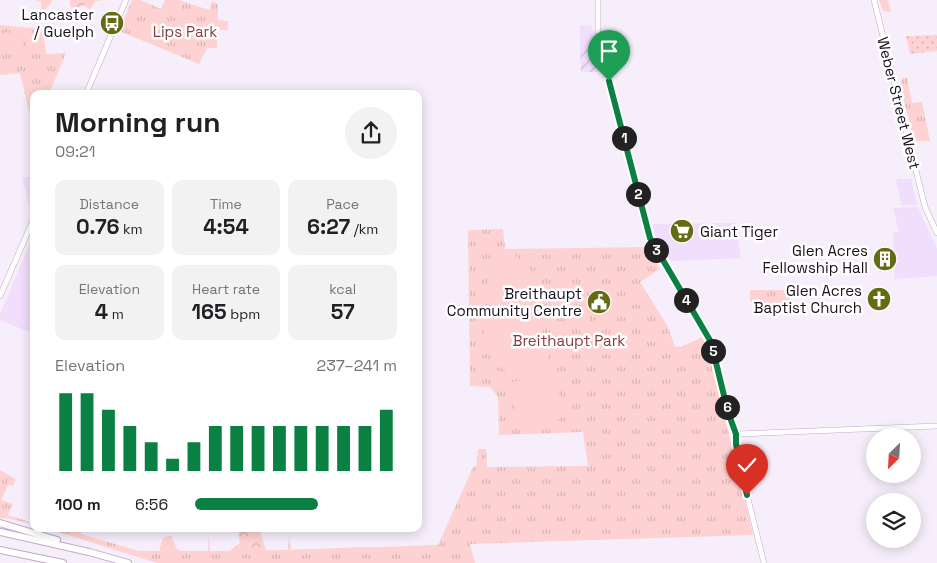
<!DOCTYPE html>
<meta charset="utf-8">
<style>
:root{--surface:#fff;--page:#f2f2f2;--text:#202124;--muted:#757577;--accent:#0b8043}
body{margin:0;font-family:"Space Grotesk",sans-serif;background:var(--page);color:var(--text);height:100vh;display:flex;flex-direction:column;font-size:19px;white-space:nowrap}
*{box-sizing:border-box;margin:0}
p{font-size:16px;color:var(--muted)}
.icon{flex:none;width:28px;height:28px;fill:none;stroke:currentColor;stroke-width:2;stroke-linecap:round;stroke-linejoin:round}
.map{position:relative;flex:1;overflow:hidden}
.panel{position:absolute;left:30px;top:90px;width:392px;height:442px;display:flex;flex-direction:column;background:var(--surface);border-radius:10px;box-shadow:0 2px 12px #0003}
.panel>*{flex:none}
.needle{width:32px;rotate:204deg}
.buttons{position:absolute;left:866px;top:428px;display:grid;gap:10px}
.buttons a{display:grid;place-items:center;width:55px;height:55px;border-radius:50%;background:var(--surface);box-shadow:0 2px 12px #0003;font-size:25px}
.pin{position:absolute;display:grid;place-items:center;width:42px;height:42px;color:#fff;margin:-51px -21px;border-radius:50% 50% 50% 0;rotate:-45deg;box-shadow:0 0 5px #0007}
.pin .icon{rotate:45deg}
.km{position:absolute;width:25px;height:25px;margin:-12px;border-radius:50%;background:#222;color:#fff;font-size:14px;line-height:25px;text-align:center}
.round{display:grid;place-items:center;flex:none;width:52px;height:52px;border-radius:26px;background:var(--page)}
.headline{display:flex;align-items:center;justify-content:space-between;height:85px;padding:0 25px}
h1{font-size:28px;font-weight:700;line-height:38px}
.stats{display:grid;grid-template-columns:repeat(3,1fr);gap:8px;height:85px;padding:5px 25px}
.stats div{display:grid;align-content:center;border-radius:10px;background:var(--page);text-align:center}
.stats b{font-size:21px;font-weight:700}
.stats small{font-size:14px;font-weight:400}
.stats p{font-size:14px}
.chart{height:140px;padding:10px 25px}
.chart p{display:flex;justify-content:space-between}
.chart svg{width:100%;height:90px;margin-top:5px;stroke:var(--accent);stroke-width:6}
ul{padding:0 25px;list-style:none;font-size:16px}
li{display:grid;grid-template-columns:80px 60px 1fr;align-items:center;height:38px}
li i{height:12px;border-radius:6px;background:var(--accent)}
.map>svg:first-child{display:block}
</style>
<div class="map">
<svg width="937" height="563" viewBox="0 0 937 563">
<defs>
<pattern id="industrial-furrows" width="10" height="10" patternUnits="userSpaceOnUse" patternTransform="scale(1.25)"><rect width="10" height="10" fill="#f1ddfc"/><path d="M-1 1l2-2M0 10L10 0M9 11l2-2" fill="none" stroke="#cebcd7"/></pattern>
<pattern id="grass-dots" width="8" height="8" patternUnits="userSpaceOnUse" patternTransform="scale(1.25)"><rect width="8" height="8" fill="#fed2d2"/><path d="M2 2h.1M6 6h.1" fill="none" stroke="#d9b3b4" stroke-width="1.8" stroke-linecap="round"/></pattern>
<pattern id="forest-crowns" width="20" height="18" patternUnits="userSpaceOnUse" patternTransform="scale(1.25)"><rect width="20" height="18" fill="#fed2d2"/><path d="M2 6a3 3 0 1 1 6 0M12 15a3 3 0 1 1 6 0" fill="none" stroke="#d9b3b4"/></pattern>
<pattern id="park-tufts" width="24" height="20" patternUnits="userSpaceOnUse" patternTransform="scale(1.25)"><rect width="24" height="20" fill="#fed2d2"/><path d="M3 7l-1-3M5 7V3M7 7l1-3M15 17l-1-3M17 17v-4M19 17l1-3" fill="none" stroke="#d9b3b4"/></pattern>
</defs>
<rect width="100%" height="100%" fill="#f7eefb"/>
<path fill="#f1ddfc" d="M580 25 592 26 595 48H580Z
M22 177H34V200L30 209Z
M896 179H911L917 205H901Z
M918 207 937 249V276L895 279 893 232H899L893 208Z
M736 223 741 258 671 261 656 237 652 224Z
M34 234V320L29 332 0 320V314Z"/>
<path fill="url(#industrial-furrows)" d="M580 48H595L600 72H581Z"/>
<path fill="url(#grass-dots)" d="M937 35V51L910 54 906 36Z"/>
<path fill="url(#forest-crowns)" d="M35 0H53L44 12H41V2Z
M70 0H105L95 1 90 10 84 5 77 8 70 7Z
M0 470 16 479 13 486 8 485 1 500 13 504 6 519 0 518Z
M238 529H259L266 550 268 551 364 547 423 549 156 562 163 538 171 535 177 549 184 553H227L240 543Z"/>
<path fill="url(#park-tufts)" d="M132 0H140L161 9 165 0H179L209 10 212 1 218 4V20L228 21V30H217V48H207L199 64 119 31Z
M879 0H888L891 12 883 11Z
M0 25 43 29 46 54 66 53 49 94H34V132L20 73 0 75Z
M902 78H907L912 103 922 102 930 141H914L900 85Z
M503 229 505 249 648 247 660 269 640 282 668 327 675 347H681L702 337 710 354 753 535 470 544 475 563H157L49 529H83L81 534 139 551H208L209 532 210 551 288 550 289 535 291 550 438 545 473 467H476L478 449H486L487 467 588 466 583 432 499 435 498 397 490 387 470 386 468 230Z
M750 290H792C791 312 776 312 758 311L750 300Z
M0 472 11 476 0 499 11 504 7 515 34 523V525L0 516Z"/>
<path fill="#fed2d2" d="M5 32 24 35 21 56 2 54Z
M501 250C523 257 538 270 531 295L489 298 488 276 491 251Z
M535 310 539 313 549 361C523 394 476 364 485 321Z
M612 315 615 323 595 329 593 321Z
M588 316 593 332 581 335 576 319Z
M551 376 555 380 563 416C534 439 506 415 512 382Z"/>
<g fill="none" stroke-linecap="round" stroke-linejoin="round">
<g stroke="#bfabc9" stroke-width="6">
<path id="secondary" d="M598 0V40L650 238 711 342 728 411 737 434 736 444 747 495 764 563
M874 0 925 207 937 233
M86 94 126 0
M0 296 34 218
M737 434 937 426"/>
</g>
<g stroke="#bfabc9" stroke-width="8">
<path id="highway" d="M0 523 57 540
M0 532 89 552 128 563
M0 550 63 563"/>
</g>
<use href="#secondary" stroke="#fff" stroke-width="5"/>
<use href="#highway" stroke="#fff" stroke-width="6"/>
</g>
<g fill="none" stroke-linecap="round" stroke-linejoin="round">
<g stroke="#fff" stroke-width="10">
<path id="route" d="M609 81 650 238 711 342 728 412 736 434V444L747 495"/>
</g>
<use href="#route" stroke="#0b8043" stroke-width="6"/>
</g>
<defs>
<g id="bus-disc" transform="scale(1.25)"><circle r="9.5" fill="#636c12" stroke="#fff"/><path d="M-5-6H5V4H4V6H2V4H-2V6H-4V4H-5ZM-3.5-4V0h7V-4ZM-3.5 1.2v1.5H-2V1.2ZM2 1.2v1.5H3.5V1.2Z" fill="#fff"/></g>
<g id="supermarket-disc" transform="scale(1.25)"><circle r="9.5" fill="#636c12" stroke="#fff"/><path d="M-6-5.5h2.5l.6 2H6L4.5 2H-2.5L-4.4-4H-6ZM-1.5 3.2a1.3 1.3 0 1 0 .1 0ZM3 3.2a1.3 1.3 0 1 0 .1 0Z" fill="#fff"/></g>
<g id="building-disc" transform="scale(1.25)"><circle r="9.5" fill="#636c12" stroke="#fff"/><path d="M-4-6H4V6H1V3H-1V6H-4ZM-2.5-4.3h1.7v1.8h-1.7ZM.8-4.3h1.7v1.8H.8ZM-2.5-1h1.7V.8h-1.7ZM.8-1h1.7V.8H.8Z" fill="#fff"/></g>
<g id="church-disc" transform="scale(1.25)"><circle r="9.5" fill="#636c12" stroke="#fff"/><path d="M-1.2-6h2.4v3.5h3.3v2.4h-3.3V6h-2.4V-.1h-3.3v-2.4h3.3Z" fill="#fff"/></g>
<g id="civic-disc" transform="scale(1.25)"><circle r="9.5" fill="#636c12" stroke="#fff"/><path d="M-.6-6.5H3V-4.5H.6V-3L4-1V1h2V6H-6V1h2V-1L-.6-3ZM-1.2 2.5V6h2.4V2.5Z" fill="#fff"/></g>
</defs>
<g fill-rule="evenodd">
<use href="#bus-disc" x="112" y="23"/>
<use href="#supermarket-disc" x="682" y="231"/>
<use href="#building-disc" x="885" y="259"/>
<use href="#church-disc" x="879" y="299"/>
<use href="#civic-disc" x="599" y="302"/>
</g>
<g text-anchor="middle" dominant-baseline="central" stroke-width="5" stroke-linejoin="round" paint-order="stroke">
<g font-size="15" fill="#170f1a" stroke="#fff" text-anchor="end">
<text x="94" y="14">Lancaster<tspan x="94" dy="17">/ Guelph</tspan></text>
<text x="700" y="231" text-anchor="start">Giant Tiger</text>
<text x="868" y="250">Glen Acres<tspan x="868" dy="17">Fellowship Hall</tspan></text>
<text x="862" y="290">Glen Acres<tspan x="862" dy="17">Baptist Church</tspan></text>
<text x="582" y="293">Breithaupt<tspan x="582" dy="17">Community Centre</tspan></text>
</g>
<g font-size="15" fill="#893a3f" stroke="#fff">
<text x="185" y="31">Lips Park</text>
<text x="569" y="340">Breithaupt Park</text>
</g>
<g font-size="15" fill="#170f1a" stroke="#fff">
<text transform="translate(899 103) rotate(76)">Weber Street West</text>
</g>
</g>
</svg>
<div class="buttons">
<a><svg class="needle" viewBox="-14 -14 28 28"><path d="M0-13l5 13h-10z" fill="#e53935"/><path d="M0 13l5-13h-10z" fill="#757577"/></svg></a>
<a><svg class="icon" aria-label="layers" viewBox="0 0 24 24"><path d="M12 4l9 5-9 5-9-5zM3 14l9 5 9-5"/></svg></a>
</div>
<div class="pin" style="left:609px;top:81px;background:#1e9e55"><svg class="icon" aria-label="arrive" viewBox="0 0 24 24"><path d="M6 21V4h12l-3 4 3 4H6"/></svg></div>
<div class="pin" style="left:747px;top:495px;background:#d93025"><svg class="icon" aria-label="check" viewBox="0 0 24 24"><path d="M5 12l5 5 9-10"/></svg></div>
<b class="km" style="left:624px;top:138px">1</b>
<b class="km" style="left:638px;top:194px">2</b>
<b class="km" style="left:656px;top:250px">3</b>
<b class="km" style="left:686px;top:300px">4</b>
<b class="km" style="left:713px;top:351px">5</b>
<b class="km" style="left:727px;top:407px">6</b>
<section class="panel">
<div class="headline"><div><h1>Morning run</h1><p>09:21</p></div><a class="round"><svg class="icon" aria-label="share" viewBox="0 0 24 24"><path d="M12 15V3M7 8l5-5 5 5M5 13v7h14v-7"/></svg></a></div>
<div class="stats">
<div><p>Distance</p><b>0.76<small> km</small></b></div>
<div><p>Time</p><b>4:54</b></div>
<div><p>Pace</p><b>6:27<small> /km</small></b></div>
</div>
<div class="stats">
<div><p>Elevation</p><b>4<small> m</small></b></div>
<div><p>Heart rate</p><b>165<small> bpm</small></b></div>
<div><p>kcal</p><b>57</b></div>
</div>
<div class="chart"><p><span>Elevation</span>237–241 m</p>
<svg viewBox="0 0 160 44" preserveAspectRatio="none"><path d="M5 44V6M15 44V6M25 44V14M35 44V22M45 44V30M55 44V38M65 44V30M75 44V22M85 44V22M95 44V22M105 44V22M115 44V22M125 44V22M135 44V22M145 44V22M155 44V14"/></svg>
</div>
<ul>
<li><b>100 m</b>6:56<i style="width:61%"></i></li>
</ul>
</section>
</div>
